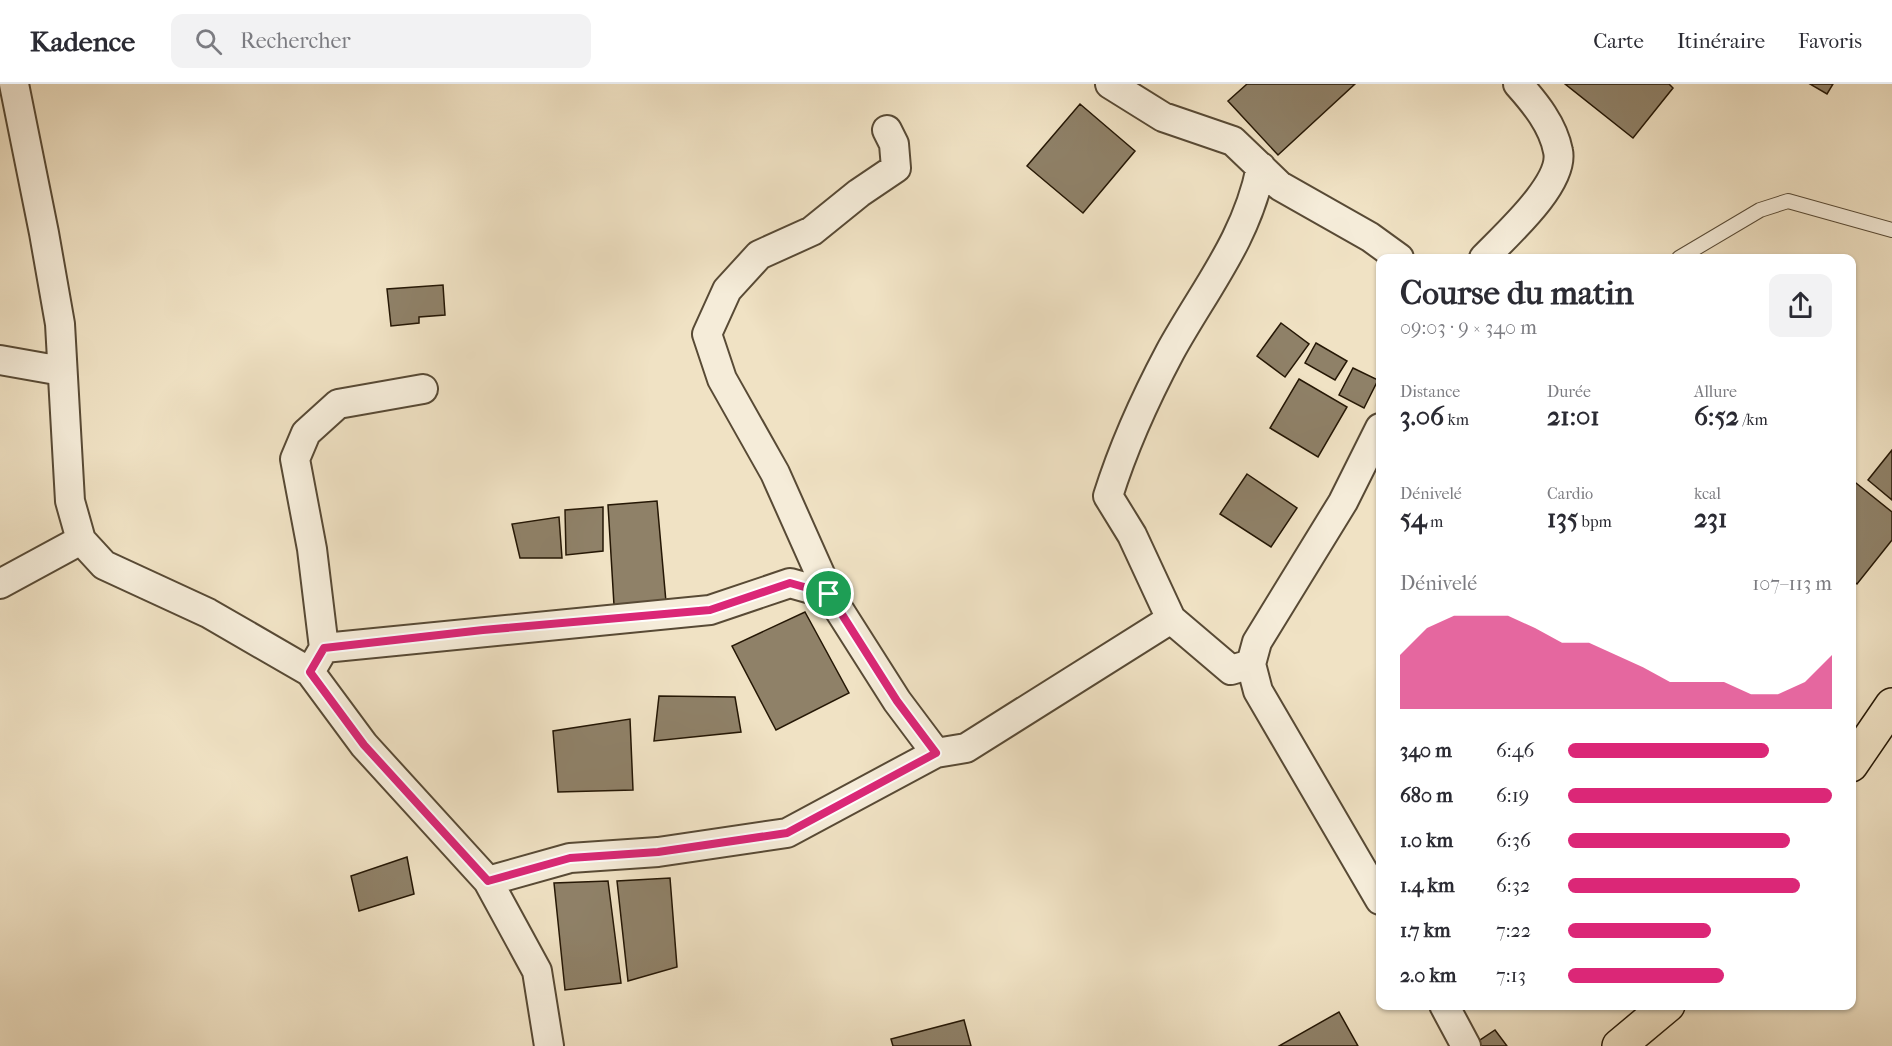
<!DOCTYPE html>
<html lang="fr">
<meta charset="utf-8">
<style>
:root{--surface:#fff;--page:#f2f2f3;--text:#2b2b33;--muted:#7c7c81;--line:#e1e1e2;--accent:#db2777}
body{margin:0;font-family:"IM FELL French Canon",serif;background:var(--page);color:var(--text);height:100vh;display:flex;flex-direction:column;font-size:22px;white-space:nowrap}
*{box-sizing:border-box;margin:0}
p{font-size:20px;color:var(--muted)}
.icon{flex:none;width:33px;height:33px;fill:none;stroke:currentColor;stroke-width:2;stroke-linecap:round;stroke-linejoin:round}
.map{position:relative;flex:1;overflow:hidden}
.panel{position:absolute;left:1376px;top:170px;width:480px;height:756px;display:flex;flex-direction:column;background:var(--surface);border-radius:12px;box-shadow:0 2px 4px #0004}
.panel>*{flex:none}
.pin{position:absolute;display:grid;place-items:center;width:51px;height:51px;color:#fff;margin:-26px;border:3px solid #fff;border-radius:50%;box-shadow:0 2px 6px #0007}
.round{display:grid;place-items:center;flex:none;width:63px;height:63px;border-radius:12px;background:var(--page)}
.headline{display:flex;align-items:center;justify-content:space-between;height:102px;padding:0 24px}
h1{font-size:33px;font-weight:700;line-height:45px}
.figures{display:grid;grid-template-columns:repeat(3,1fr);gap:9px;height:102px;padding:6px 24px}
.figures div{display:grid;align-content:center}
.figures b{font-size:26px;font-weight:700}
.figures small{font-size:16px;font-weight:400}
.figures p{font-size:16px}
.chart{height:168px;padding:12px 24px}
.chart p{display:flex;justify-content:space-between}
.chart svg{width:100%;height:108px;margin-top:6px;fill:var(--accent);opacity:.7}
ul{padding:0 24px;list-style:none;font-size:20px}
li{display:grid;grid-template-columns:96px 72px 1fr;align-items:center;height:45px}
li i{height:15px;border-radius:8px;background:var(--accent)}
header{display:flex;align-items:center;gap:36px;box-sizing:border-box;height:84px;padding:0 30px;background:var(--surface);border-bottom:2px solid var(--line)}
header strong{font-size:28px}
nav{display:flex;gap:33px;margin-inline-start:auto;font-size:21px}
.search{width:420px;height:54px;background:var(--page);display:flex;align-items:center;gap:15px;box-sizing:border-box;padding:0 21px;border-radius:12px;color:var(--muted);font-size:22px}
.map>svg:first-child{display:block}
</style>
<header>
<strong>Kadence</strong>
<div class="search"><svg class="icon" aria-label="search" viewBox="0 0 24 24"><circle cx="10" cy="10" r="6"/><path d="M15 15l6 6"/></svg>Rechercher</div>
<nav><a>Carte</a><a>Itinéraire</a><a>Favoris</a></nav>
</header>
<div class="map">
<svg width="1892" height="962" viewBox="0 0 1892 962">
<rect width="100%" height="100%" fill="#f0e2c4"/>
<filter id="stains"><feTurbulence type="fractalNoise" baseFrequency=".00333" numOctaves="4"/><feColorMatrix values="0 0 0 0 .2 0 0 0 0 .09 0 0 0 0 .02 0 0 0 .5 -.17"/></filter>
<radialGradient id="worn" r=".72"><stop offset=".6" stop-color="#630" stop-opacity="0"/><stop offset="1" stop-color="#630" stop-opacity=".3"/></radialGradient>
<path fill="#8f8168" stroke="#251705" stroke-width="1.5" d="M1247 0H1355L1278 71 1228 17Z
M1565 0H1669L1673 4 1633 54Z
M1810 0H1833L1827 10Z
M1080 20 1135 67 1083 129 1027 82Z
M443 201 445 231 419 233V239L391 242 387 205Z
M1281 239 1309 260 1285 293 1257 272Z
M1316 259 1347 277 1335 296 1305 279Z
M1353 284 1378 296 1364 324 1339 311Z
M1299 295 1347 323 1318 373 1270 344Z
M1892 366V416L1868 396Z
M1247 390 1297 424 1271 463 1220 430Z
M1851 395 1892 428V456L1857 500 1851 495Z
M657 417 666 518 614 521 608 421Z
M603 423V467L566 471 565 426Z
M559 433 562 474H520L512 440Z
M805 528 849 609 776 646 732 562Z
M659 612 735 613 741 648 654 657Z
M630 635 633 706 558 708 553 647Z
M407 773 414 810 359 827 351 792Z
M670 794 677 883 628 897 617 797Z
M608 797 621 899 565 906 554 799Z
M1339 928 1358 962H1279Z
M964 936 971 962H893L891 955Z
M1495 946 1507 962H1471Z"/>
<g fill="none" stroke-linecap="round" stroke-linejoin="round">
<g stroke="#584a35" stroke-width="16">
<path id="service" d="M1679 174 1760 126 1788 117 1892 146"/>
</g>
<g stroke="#584a35" stroke-width="32">
<path id="minor" d="M14 0 44 149 60 240 70 417 81 456 104 481 208 529 310 588 364 661 488 797 537 887 549 962
M1110 0 1163 33 1233 57 1280 102 1370 153 1399 174
M1484 174C1505 152 1565 99 1558 67 1553 41 1535 19 1518 0
M0 276 62 287
M1380 344 1343 418 1257 558 1251 580 1258 607 1380 816
M0 500 81 456
M829 510 775 389 722 295 707 250 727 206 759 171 812 147 859 109 896 84 894 60 887 46
M1171 535 1132 451 1108 412C1124 361 1145 315 1170 268 1204 206 1247 155 1261 83
M324 564 312 465 295 375 306 349 338 320 423 305
M310 588 324 564 710 526 790 499 829 510 897 617 936 669
M488 797 570 774 658 768 787 749 936 669 966 664 1171 535 1231 586 1251 580
M1444 921 1466 962"/>
</g>
<g stroke="#251705" stroke-width="36">
<path id="primary" d="M1851 681 1892 621
M1619 962 1668 921"/>
</g>
<use href="#service" stroke="#f5ecd9" stroke-width="14"/>
<use href="#minor" stroke="#f5ecd9" stroke-width="28"/>
<use href="#primary" stroke="#f0e2c4" stroke-width="33"/>
</g>
<g fill="none" stroke-linecap="round" stroke-linejoin="round">
<g stroke="#fff" stroke-width="12">
<path id="route" d="M790 499 829 510 897 617 936 669 787 749 658 768 570 774 488 797 364 661 310 588 324 564 483 546 710 526Z"/>
</g>
<use href="#route" stroke="#db2777" stroke-width="8"/>
</g>
<rect width="100%" height="100%" filter="url(#stains)"/>
<rect width="100%" height="100%" fill="url(#worn)"/>
</svg>
<div class="pin" style="left:829px;top:510px;background:#1e9e55"><svg class="icon" aria-label="arrive" viewBox="0 0 24 24"><path d="M6 21V4h12l-3 4 3 4H6"/></svg></div>
<section class="panel">
<div class="headline"><div><h1>Course du matin</h1><p>09:03 · 9 × 340 m</p></div><a class="round"><svg class="icon" aria-label="share" viewBox="0 0 24 24"><path d="M12 15V3M7 8l5-5 5 5M5 13v7h14v-7"/></svg></a></div>
<div class="figures">
<div><p>Distance</p><b>3.06<small> km</small></b></div>
<div><p>Durée</p><b>21:01</b></div>
<div><p>Allure</p><b>6:52<small> /km</small></b></div>
</div>
<div class="figures">
<div><p>Dénivelé</p><b>54<small> m</small></b></div>
<div><p>Cardio</p><b>135<small> bpm</small></b></div>
<div><p>kcal</p><b>231</b></div>
</div>
<div class="chart"><p><span>Dénivelé</span>107–113 m</p>
<svg viewBox="0 0 160 44" preserveAspectRatio="none"><path d="M0 44V22L10 11L20 6L30 6L40 6L50 11L60 17L70 17L80 22L90 27L100 33L110 33L120 33L130 38L140 38L150 33L160 22V44z"/></svg>
</div>
<ul>
<li><b>340 m</b>6:46<i style="width:76%"></i></li>
<li><b>680 m</b>6:19<i style="width:100%"></i></li>
<li><b>1.0 km</b>6:36<i style="width:84%"></i></li>
<li><b>1.4 km</b>6:32<i style="width:88%"></i></li>
<li><b>1.7 km</b>7:22<i style="width:54%"></i></li>
<li><b>2.0 km</b>7:13<i style="width:59%"></i></li>
</ul>
</section>
</div>
